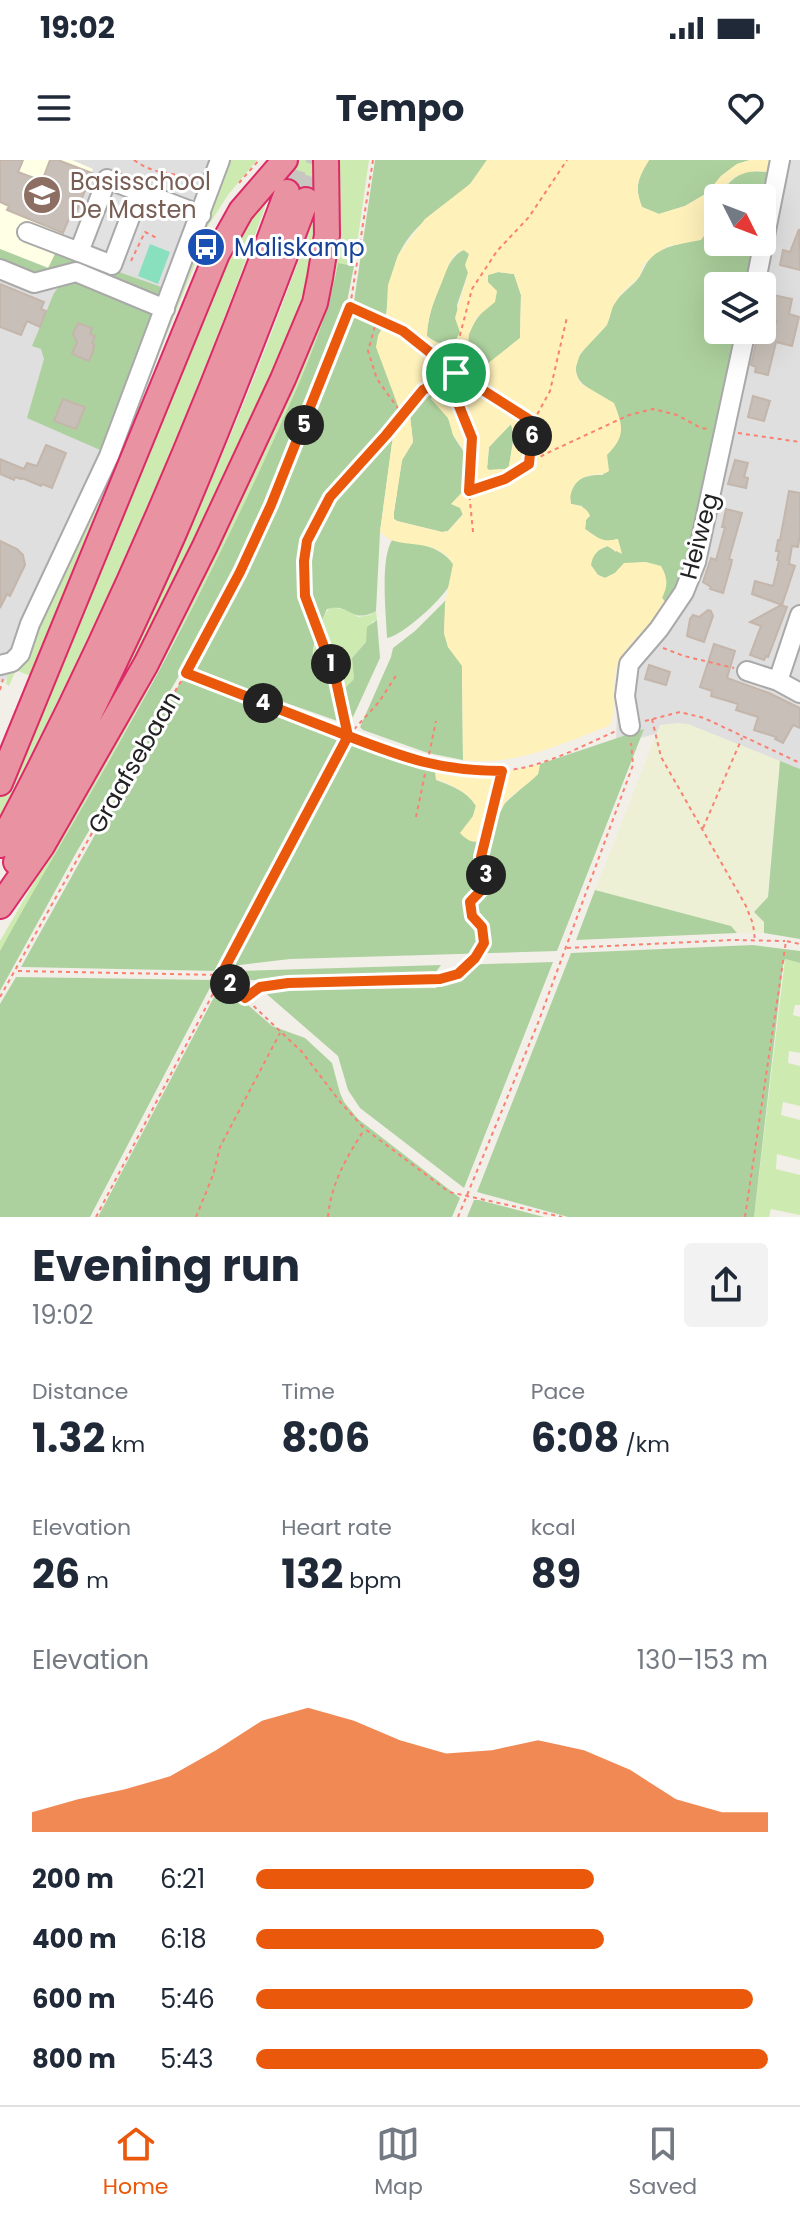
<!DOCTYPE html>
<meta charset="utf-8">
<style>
:root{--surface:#fff;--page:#f2f2f3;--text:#1f2937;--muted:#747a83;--line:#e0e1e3;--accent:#ea580c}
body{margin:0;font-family:Poppins,sans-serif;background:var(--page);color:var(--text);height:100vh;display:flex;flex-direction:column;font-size:30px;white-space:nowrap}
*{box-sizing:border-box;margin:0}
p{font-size:26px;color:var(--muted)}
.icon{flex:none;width:44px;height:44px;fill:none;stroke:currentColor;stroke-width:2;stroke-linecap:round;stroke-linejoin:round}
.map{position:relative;height:1057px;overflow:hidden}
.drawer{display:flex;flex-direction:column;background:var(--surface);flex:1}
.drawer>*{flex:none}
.needle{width:52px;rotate:132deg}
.buttons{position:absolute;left:704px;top:24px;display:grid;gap:16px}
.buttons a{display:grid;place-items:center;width:72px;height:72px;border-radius:8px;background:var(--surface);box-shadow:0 8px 32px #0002;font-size:40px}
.pin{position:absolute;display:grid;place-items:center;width:68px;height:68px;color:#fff;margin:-34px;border:4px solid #fff;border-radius:50%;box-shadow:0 2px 8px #0007}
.km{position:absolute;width:40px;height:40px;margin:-20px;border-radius:50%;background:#222;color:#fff;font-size:22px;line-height:40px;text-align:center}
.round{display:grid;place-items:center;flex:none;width:84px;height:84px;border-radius:8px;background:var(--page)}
.headline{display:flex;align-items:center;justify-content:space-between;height:136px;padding:0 32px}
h1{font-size:44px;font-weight:700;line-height:60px}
.figures{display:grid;grid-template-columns:repeat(3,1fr);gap:12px;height:136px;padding:8px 32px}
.figures div{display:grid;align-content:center}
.figures b{font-size:40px;font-weight:700}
.figures small{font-size:22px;font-weight:400}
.figures p{font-size:22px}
.chart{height:224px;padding:16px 32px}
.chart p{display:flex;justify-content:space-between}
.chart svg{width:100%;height:144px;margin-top:8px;fill:var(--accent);opacity:.7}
ul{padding:0 32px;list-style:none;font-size:26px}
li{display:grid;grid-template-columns:128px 96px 1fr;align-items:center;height:60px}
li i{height:20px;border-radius:10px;background:var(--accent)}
.status{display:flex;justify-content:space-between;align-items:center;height:56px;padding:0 40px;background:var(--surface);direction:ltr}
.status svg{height:22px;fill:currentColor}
header{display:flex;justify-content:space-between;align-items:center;height:104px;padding:0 32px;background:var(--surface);font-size:36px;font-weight:700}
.tabs{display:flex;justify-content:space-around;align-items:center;height:112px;border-top:2px solid var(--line);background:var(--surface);font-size:22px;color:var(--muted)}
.tabs a{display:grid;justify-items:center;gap:4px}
.tabs .selected{color:var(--accent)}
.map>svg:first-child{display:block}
</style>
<div class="status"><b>19:02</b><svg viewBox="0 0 49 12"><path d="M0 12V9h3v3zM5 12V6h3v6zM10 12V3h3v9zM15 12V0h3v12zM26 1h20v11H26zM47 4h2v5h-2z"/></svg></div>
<header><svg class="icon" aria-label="menu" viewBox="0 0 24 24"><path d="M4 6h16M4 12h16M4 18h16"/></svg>Tempo<svg class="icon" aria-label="heart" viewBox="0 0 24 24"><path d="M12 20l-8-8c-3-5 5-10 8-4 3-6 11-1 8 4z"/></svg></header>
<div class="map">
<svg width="800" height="1057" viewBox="0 0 800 1057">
<rect width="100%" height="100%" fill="#f2efe9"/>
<path fill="#e0dfdf" d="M0 0H224L70 393 4 523 0 522Z
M773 0H800V615L683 566 616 585 618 512 685 409 738 170H762V126Z"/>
<path fill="#ffffe5" d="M0 0H72L93 9 74 58 70 57 49 108 0 89Z"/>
<path fill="#eef0d5" d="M678 563 688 564 780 601 764 773H737L731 766 595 730 660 565Z"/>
<path fill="#cdebb0" d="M226 0H257L228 35 201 77 203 84 30 516 16 510 9 526 6 524 8 510Z
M290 0H320L317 108 241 304 103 559C150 459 196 359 238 257 267 187 293 116 319 45L272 27C197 242 105 453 0 655V636L213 111Z
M330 0H369L354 106 338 103C325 173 293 237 264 301 187 470 92 630 0 791V781L84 636 197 427 245 331 301 203Z
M331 447 351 451 358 457 370 455 376 451 377 460 372 462 366 482 352 498 354 519 343 545 353 557 350 563 337 549 338 513 334 508H313L312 503C315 484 317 460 331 447Z
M785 799 800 803V845H795L793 855 800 857V893L789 891 788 903 800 906V946L783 942 781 955 800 960V1000L777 994 776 1009 800 1015V1055L771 1049 769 1057H754Z"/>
<path fill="#add19e" d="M375 0H487C481 8 476 18 469 25 444 47 414 62 399 94 387 120 392 152 378 176L401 254 395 267 392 283 380 372 376 451C352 465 350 442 327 449 319 466 309 490 314 508H334L339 513 337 548 350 563 349 565 198 512 193 509V504L248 400 296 296 353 148Z
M649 0H750L737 4 721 16 707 33 685 46 659 54 642 47C634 27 638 18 649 0Z
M749 11 770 12 762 49V38H719C726 24 734 16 749 11Z
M718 40V82H755L747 126H718V170H739L689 406 667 444 662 438 646 402 624 404 615 413 605 418 598 415 590 405C593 394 597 390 608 386L616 392 617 379C602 384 597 377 585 369L586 360 582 346 571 344C565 321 585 314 603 315L607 295 595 233C587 227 577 222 576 211 574 192 597 179 606 165 610 160 610 154 612 148 617 136 629 129 637 120 644 111 645 102 654 95 671 81 693 87 709 69 717 61 716 50 718 40Z
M0 89 48 108 57 90 167 129 165 139 77 108 37 115 0 99Z
M464 90 469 94 468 113 457 145 460 172 455 182C444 186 437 184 427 176 427 156 444 96 464 90Z
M338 103 354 106 345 152 290 290 248 386 209 464 76 693 0 831V791C40 718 83 648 123 576 174 486 221 394 264 301 293 237 325 172 338 103Z
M498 112 514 114 521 135 520 178 487 205 475 206C472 202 469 199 467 195 462 178 476 158 487 147L488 115Z
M67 117 159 154 107 293 27 258 44 199 41 189 32 186 54 133Z
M449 187 456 188 431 239C439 246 447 254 451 264 452 269 452 273 454 277 463 292 472 298 469 318 468 332 456 340 463 354L448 371 442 372 397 361 394 359V352L402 300 413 282 410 256 413 247 431 225Z
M464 232 477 235 486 239 491 254 478 261 466 246 455 242 449 235Z
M511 264 514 276 509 306 506 309 489 310 487 309 489 287Z
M392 380C413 382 440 385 453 404 453 410 453 418 450 424 444 438 402 476 387 478 386 453 380 400 392 380Z
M446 440 444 473 448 487 462 505 463 600 428 593 363 570 360 567 391 497 393 488 415 471Z
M377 460 380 498 353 557 343 545V530L354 519 352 498 366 482 367 467Z
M189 518 344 577 318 633 218 811 21 807 181 521Z
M644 569 557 791 290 799 232 806 354 581 435 608 436 620C452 626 467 631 476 646L473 656 491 670 505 643 538 614 540 604Z
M780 601 800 609V779L764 773V762L754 752 768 737Z
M595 730 731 766 737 773 576 780Z
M753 785 800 791V803L785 799 783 805 754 1057H568L477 1032 571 793Z
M553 802 464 1028 360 948 348 930 338 896 262 830 436 828 456 805Z
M441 805 431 819 251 820 241 811Z
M16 817 214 820 90 1057H0V844Z
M222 822 272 866 305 878 332 903 340 933 344 942 358 959 460 1038 452 1057H98Z
M474 1040H479L544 1057H467Z"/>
<path fill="#fff1ba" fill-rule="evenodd" d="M487 0H649C638 18 634 27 642 47L659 54 685 46 707 33 721 16 737 4 750 0H772L770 12C745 9 727 16 718 39 716 45 717 52 715 58 712 67 706 73 701 80L669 86 655 94 643 105 640 116 622 133 613 146 607 165 580 194 575 210 580 223 614 243C623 266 626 276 607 295L609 311C602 316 599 314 591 315 577 317 568 331 571 344 580 346 587 347 590 356L586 360 585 369C598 378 602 383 618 379L622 394 607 386C597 390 593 394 591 405L598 415 605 418 615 413 624 403 646 402 661 406C668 418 668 426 662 438L667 444C652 466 624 483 616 509 611 528 619 548 609 566 563 583 514 607 463 600L462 506 448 487 444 473 445 443 453 404C437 379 414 388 391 380 387 378 384 375 380 372L392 283 395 267 401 254 376 187 378 176 386 162 388 125 398 95 425 59 470 24ZM464 90 469 94 465 105 468 113 455 158 460 172 455 182C444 186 437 184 427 177 427 153 437 136 445 114 450 103 451 94 464 90ZM498 112 514 114 521 135 520 178 487 204 475 206 467 195 469 174 477 157 495 142 497 131 488 122V115ZM449 187 456 189 431 239 448 258 453 275 464 289 468 297 469 319 467 327 451 344 460 348 463 355 448 371 442 372 397 361 394 359V352L402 300 413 282 410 256 413 247 431 225ZM511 264 514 276 509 306 505 309 489 310 487 308 489 287Z
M540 604 538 614C528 625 515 631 505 643 494 658 485 700 460 673L473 656 476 646C467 631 452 625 436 619L435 608C471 616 505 615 540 604Z"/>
<path fill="#88e0be" d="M150 84 170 92 158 124 138 116Z"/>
<path fill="#e2e2e2" d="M108 33 149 50 129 99 88 83Z"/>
<path fill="#c7bfb8" stroke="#c4b6ab" stroke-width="2" d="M0 0H23L18 12 42 21 50 0H58L92 13 74 58 70 56 63 73 7 50 9 46 0 42Z
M799 69 800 110 780 105 783 90 790 92Z
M0 124 44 142 41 149 46 151 40 167 27 161 21 175 0 167Z
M773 135 792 139 789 154 799 157 792 186 776 182 768 215 755 212 756 207 751 205 757 178 768 180 777 161 771 160 772 153 769 152Z
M78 163 92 168 90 174 95 176 92 183 94 184 93 191 89 201 72 194 77 182 73 174Z
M753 236 770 241 764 261 748 257Z
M63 239 85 247 76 269 54 261Z
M46 285 66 293 52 328 42 324 41 326 22 318 21 319 15 317 14 320 0 314V299L24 309 27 303 37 306Z
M735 300 748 303 744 317 748 318 746 328 728 324Z
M789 331 800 333V375L798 387 792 386 789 404 795 406 782 445 752 434 755 421 773 426 779 401 777 400 779 391H776L778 380H780Z
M726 349 742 353 729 399 732 400 731 405 723 433 710 429 711 427 703 422 711 398 716 400 725 367H722Z
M0 381 17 389 23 395 25 405 10 436 7 434 0 448Z
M781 445 787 447 768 497 766 496 764 500 750 495 761 466 750 462Z
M708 450 711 451 713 456 704 482 687 476 690 459 693 455 699 457Z
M714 484 735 491 727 518 769 533 800 548V568L793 565 783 583 775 579 776 577 754 570 758 557 736 550 738 544 711 536 712 531 700 527Z
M649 505 670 512 666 525 645 519Z"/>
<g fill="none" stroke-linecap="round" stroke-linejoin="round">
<path stroke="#c8c6c1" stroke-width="24" stroke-dasharray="24 12" stroke-linecap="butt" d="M287 32 297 0
M306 40 319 0"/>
<g stroke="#a9a9a9" stroke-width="22">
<path id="minor" d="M140 31 112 105 79 92 107 19 201 55
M27 72 79 92
M0 109 34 123 76 112 165 149
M755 126 780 0
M0 505 12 502 20 494 30 464 109 296 220 0
M747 511 778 521 800 533
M778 521 800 455
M630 566 625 536 629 504 659 469 684 432 696 402 746 170"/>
</g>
<g stroke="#dc2a67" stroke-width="28">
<path id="highway" d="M0 623 217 94 241 51 285 0
M0 685C112 475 205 256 287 32
M16 702C71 594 125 484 174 373 221 263 264 152 306 40
M0 746 42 686 146 504 205 386 283 219 315 143 320 118 327 75 326 0"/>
</g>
<path stroke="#fa8072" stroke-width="2" stroke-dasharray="4 4" stroke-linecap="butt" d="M134 0C154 15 174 13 197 18
M239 23 259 0
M131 101 145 72 159 79
M351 148 403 171 456 213 533 262
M377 159 368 191 377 219 402 254
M738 273 800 282
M530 301 533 262 550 231 567 157
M469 331 505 319 545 294 629 255 653 249 677 255 701 268 708 269
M473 372 469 331 472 278 455 236 459 179 472 129 497 91 529 57 567 0
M663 488 684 496 734 508
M187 513 409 599C448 610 490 617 530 606 558 599 589 583 616 571
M0 530 3 519
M652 559 661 597 746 746 753 764 755 780
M645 561 680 552 704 558 800 603
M348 574 335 516 305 436 304 401 307 381 330 337 386 275 423 230 456 213
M416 657 436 561
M703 668 742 578
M567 788 733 780 785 781
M18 811 221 815 302 892 341 943 365 969 449 1032 562 1057
M0 837 119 625 186 513 240 412 271 345 350 147 373 0
M246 838 260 827 288 823 440 819 458 814 475 798 484 783 482 767 472 756 470 742 487 724 485 709 481 697 502 613
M96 1057 348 576 379 542 397 514
M196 1057 213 1015 220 987 280 873
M328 1057C331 1024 346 998 364 970
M458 1057 538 863 633 605 631 583
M745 1057 786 781 800 784"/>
<use href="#minor" stroke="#fff" stroke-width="18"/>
<use href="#highway" stroke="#e892a2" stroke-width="24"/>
</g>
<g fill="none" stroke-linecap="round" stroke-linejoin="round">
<g stroke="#fff" stroke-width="16">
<path id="route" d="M456 213 423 230 386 275 330 337 307 381 304 401 305 436 335 516 348 576 221 815 245 838 260 827 288 823 440 819 458 814 475 798 484 783 482 767 472 756 470 742 487 724 481 697 502 611C440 611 405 598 348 576L186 513 240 412 271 345 350 147 403 171 456 213 533 262 529 304 505 319 469 331 472 278 455 236 456 213"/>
</g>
<use href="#route" stroke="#ea580c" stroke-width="10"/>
</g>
<defs>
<g id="school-disc" transform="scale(2)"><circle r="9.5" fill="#8d6e63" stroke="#fff"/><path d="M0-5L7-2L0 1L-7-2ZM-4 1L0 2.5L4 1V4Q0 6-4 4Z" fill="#fff"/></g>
<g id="bus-disc" transform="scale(2)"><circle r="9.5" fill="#1a4fb4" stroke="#fff"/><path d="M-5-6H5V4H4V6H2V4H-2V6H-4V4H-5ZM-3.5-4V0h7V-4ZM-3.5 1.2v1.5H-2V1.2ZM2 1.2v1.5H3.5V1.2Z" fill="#fff"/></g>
</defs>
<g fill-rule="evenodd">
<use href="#school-disc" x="42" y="35"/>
<use href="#bus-disc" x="206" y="87"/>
</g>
<g text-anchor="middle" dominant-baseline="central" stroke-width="6" stroke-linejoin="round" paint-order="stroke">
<g font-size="24" fill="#785e54" stroke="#fff" text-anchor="start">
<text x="70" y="21">Basisschool<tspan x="70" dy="28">De Masten</tspan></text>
</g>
<g font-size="24" fill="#164399" stroke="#fff" text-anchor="start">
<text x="234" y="87">Maliskamp</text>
</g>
<g font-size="24" fill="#222" stroke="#fff">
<text transform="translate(699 376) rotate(-75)">Heiweg</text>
<text transform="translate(134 602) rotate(-60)">Graafsebaan</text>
</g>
</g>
</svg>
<div class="buttons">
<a><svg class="needle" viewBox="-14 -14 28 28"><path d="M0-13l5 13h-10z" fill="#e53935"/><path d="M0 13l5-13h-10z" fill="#747a83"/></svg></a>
<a><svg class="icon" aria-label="layers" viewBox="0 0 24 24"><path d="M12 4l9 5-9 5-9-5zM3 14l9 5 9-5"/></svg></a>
</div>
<div class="pin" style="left:456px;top:213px;background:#1e9e55"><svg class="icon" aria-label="arrive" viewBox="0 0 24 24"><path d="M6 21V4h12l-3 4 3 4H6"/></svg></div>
<b class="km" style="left:331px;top:504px">1</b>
<b class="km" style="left:230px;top:824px">2</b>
<b class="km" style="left:486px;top:715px">3</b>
<b class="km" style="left:263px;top:543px">4</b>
<b class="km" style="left:304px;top:265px">5</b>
<b class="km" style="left:532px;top:276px">6</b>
</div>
<section class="drawer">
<div class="headline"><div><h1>Evening run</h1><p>19:02</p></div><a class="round"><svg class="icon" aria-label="share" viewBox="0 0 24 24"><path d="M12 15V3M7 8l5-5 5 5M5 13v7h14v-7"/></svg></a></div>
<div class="figures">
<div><p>Distance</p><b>1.32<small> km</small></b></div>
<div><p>Time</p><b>8:06</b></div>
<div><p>Pace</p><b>6:08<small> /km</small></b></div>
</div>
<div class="figures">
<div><p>Elevation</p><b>26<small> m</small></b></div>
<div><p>Heart rate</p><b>132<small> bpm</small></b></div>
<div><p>kcal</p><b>89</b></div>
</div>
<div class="chart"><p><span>Elevation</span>130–153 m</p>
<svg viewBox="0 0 160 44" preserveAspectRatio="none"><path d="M0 44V38L10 34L20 31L30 27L40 19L50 10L60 6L70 10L80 16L90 20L100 19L110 16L120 19L130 25L140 34L150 38L160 38V44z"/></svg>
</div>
<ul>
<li><b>200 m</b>6:21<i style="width:66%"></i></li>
<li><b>400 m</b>6:18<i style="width:68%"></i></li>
<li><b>600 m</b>5:46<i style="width:97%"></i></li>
<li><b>800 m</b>5:43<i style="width:100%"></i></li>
</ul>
</section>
<nav class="tabs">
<a class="selected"><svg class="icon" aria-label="home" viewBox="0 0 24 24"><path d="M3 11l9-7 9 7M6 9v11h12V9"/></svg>Home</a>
<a><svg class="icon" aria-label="map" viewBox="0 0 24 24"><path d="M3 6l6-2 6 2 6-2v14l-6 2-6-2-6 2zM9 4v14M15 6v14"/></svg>Map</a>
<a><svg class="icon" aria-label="saved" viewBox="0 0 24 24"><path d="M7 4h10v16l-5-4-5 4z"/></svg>Saved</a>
</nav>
